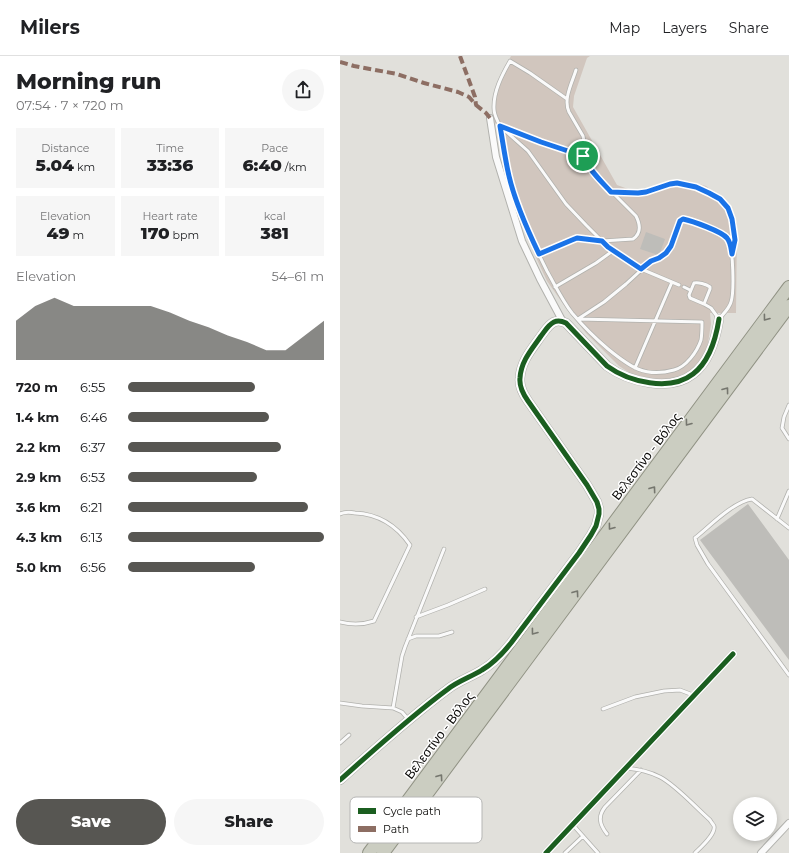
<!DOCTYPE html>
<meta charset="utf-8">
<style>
:root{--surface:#fff;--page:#f6f6f6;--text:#202124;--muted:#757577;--line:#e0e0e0;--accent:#575652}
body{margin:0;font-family:Montserrat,sans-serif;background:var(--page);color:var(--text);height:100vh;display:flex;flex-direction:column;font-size:15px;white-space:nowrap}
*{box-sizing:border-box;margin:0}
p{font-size:13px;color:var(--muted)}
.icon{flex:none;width:22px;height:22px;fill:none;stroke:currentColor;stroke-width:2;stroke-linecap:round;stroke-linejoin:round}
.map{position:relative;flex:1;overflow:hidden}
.drawer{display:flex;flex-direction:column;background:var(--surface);width:340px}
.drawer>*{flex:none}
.fabs{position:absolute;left:393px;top:741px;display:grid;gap:8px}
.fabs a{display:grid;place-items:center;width:44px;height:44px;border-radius:50%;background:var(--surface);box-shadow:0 2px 6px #0003;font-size:20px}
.pin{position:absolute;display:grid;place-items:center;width:34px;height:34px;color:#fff;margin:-17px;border:2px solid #fff;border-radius:50%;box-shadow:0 1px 4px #0007}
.round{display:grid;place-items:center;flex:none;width:42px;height:42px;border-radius:21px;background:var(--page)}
.summary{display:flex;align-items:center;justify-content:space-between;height:68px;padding:0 16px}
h1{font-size:22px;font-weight:800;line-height:30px}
.figures{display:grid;grid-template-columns:repeat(3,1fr);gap:6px;height:68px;padding:4px 16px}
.figures div{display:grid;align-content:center;border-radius:0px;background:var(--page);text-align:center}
.figures b{font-size:17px;font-weight:800}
.figures small{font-size:11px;font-weight:400}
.figures p{font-size:11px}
.chart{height:112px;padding:8px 16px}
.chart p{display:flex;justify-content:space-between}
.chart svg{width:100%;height:72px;margin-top:4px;fill:var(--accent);opacity:.7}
.cta{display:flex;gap:8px;margin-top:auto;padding:8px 16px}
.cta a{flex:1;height:46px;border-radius:24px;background:var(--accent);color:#fff;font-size:16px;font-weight:800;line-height:46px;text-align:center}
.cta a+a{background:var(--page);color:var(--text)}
ul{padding:0 16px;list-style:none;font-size:13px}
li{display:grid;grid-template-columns:64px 48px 1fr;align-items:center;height:30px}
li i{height:10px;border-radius:5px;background:var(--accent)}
header{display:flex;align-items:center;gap:24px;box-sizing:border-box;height:56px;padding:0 20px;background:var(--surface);border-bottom:1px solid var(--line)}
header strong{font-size:19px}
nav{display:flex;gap:22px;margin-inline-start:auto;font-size:14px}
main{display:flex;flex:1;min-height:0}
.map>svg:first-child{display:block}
</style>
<header>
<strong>Milers</strong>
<nav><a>Map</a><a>Layers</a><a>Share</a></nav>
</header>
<main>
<section class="drawer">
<div class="summary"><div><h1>Morning run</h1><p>07:54 · 7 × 720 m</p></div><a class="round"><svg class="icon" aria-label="share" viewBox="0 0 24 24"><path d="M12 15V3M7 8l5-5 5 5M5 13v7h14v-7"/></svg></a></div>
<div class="figures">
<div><p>Distance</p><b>5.04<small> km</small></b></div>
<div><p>Time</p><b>33:36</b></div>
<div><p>Pace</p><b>6:40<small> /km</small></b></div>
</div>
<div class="figures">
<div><p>Elevation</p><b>49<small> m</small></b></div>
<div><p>Heart rate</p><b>170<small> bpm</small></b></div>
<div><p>kcal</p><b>381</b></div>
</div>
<div class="chart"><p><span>Elevation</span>54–61 m</p>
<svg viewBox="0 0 160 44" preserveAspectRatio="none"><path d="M0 44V20L10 11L20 6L30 11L40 11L50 11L60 11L70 11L80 15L90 20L100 24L110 29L120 33L130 38L140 38L150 29L160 20V44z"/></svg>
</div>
<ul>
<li><b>720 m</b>6:55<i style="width:65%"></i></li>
<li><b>1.4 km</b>6:46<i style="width:72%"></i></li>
<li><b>2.2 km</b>6:37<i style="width:78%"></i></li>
<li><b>2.9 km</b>6:53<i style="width:66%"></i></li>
<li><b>3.6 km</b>6:21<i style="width:92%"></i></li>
<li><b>4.3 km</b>6:13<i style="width:100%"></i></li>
<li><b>5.0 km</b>6:56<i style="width:65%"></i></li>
</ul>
<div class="cta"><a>Save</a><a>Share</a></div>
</section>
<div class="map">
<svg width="449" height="797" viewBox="0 0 449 797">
<rect width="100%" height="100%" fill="#e1e0db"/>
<path fill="#d1c6be" d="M171 0H250L247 2 234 40 233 51 277 129 288 133 301 134 334 125H348L366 130 379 140 391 151 397 168 396 257H370L371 268 368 287 365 298 359 307 350 317 334 323 320 324 293 319 279 310 246 277 226 252 207 225 186 180 170 132 160 77 153 62 152 45 161 19Z"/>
<path fill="#bebdb9" d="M306 176 325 183 320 197 318 199 300 193Z
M408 448 449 504V604L360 484Z"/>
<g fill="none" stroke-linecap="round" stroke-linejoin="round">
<g stroke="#b1b1ad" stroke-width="4.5">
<path id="lane" d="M227 43 190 17 170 5C162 19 153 36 154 53 154 61 160 67 161 75 164 90 166 105 169 120 177 153 192 185 207 215 215 229 222 244 232 257 243 270 255 282 268 293 290 311 305 322 334 314 346 311 357 296 361 284 362 278 362 272 362 266L238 263
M160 70 188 95 226 148 246 169 268 191 301 213 339 229
M164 72 201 86 243 100
M272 136 298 137 306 136 330 128 337 127 356 131 369 137 380 143 388 152 392 163 395 184 393 196
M199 198 231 184 237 182 262 185 293 183C302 177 300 168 296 160L259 123 245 105 243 100 245 90 243 80 229 56C223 43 232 27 236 14
M354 227C358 226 366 228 370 231V233L364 248 350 242 349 239Z
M215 231 256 207 274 194
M344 231 350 234
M238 263 264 246 286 228 311 205 319 202 326 197 331 190 340 165 343 163C352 165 381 175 387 182 394 190 394 237 391 246 389 253 383 258 379 263L371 252 364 248
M295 312 332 226
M449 349 444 361 442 372 449 383
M0 458C4 456 10 456 15 457 38 458 57 470 70 489L34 565C22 569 12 569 0 566
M437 463 449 435
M449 472 412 443C393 446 370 470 355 482L357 489 368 508 449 619
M76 561 108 549 145 533
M68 583 76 580H99L112 576
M0 647 22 650 53 652 62 656 68 663
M53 652 62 600 65 591 104 493
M263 653 295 641 324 635 340 634 353 639
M0 687 9 679
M286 712C298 713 310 716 320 721 337 730 355 751 370 764 371 766 373 768 374 770 376 778 361 791 355 797
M233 769 258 797
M267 778C259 768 258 760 265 751L301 714
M225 797 243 780"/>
</g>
<g stroke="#b1b1ad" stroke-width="8">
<path id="street" d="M150 62 156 101 182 185 200 223 223 266
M206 797 393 598
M421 797 449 767"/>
</g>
<g stroke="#b1b1ad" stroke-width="10">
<path id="secondary" d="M0 724C35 693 70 661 108 633 118 625 131 621 142 614 154 607 163 597 171 587L239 497 251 479 256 470 259 458V453L257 446 247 429 188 345C183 338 179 331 180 322 181 305 192 293 201 280 205 275 208 269 214 266 218 264 222 265 226 267L267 310C289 326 330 336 353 318 369 306 376 282 379 263"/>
</g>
<g stroke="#909284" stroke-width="14">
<path id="highway" d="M29 797 449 231
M43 797 449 250"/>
</g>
<use href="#lane" stroke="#fafafa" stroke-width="3"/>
<use href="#street" stroke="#fafafa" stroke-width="6"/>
<use href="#secondary" stroke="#fafafa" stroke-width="9"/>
<use href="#highway" stroke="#cbcdc1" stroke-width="12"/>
<path stroke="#8d6e63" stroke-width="4" stroke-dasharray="8 4" stroke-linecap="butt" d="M120 0 135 41 136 49
M0 6 14 10 57 18 84 27 118 36 129 41 136 49 146 57 150 62"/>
<g stroke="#fff" stroke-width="8">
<path id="cycleway" d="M0 724C35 693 70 661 108 633 118 625 131 621 142 614 154 607 163 597 171 587L239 497 251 479 256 470 259 458V453L257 446 247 429 188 345C183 338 179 331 180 322 181 305 192 293 201 280 205 275 208 269 214 266 218 264 222 265 226 267L267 310C289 326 330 336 353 318 369 306 376 282 379 263
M206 797 393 598"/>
</g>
<use href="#cycleway" stroke="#1b5e20" stroke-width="5"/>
</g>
<defs><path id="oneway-chevron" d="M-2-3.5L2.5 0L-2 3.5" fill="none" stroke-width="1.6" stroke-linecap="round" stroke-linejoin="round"/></defs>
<g stroke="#75766e">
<use href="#oneway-chevron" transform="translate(426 262) rotate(127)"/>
<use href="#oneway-chevron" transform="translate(386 334) rotate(-53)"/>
<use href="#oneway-chevron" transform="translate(348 367) rotate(127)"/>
<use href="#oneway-chevron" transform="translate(313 433) rotate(-54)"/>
<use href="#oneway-chevron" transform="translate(271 471) rotate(127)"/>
<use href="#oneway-chevron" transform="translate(236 537) rotate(-54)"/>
<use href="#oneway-chevron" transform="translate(194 576) rotate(127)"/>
<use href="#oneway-chevron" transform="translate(100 721) rotate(-54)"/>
</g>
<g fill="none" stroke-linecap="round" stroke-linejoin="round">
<g stroke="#fff" stroke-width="8">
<path id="route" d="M160 70 201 86 243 100C249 114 261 125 271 136L298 137 306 136 330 128 337 127 356 131 369 137 380 143 388 152 392 163 395 184 392 198C391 193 391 187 387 182 381 175 352 165 343 163L340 165 331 190 326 197 319 202 311 205 301 213 268 191 262 185 237 182 232 184 199 198C187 173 175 146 169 120 165 103 163 87 160 70Z"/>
</g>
<use href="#route" stroke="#1a73e8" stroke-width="5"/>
</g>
<g text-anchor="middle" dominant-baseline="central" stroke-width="3" stroke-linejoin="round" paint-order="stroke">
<g font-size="13" fill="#0c0b09" stroke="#fff">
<text transform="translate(306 400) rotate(-53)">Βελεστίνο - Βόλος</text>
<text transform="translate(99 679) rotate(-53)">Βελεστίνο - Βόλος</text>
</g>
</g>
<rect x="10" y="741" width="132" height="46" rx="6" fill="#fff" stroke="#b6b6b5" stroke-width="1"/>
<rect x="18" y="752" width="18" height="6" fill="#1b5e20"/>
<rect x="18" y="770" width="18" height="6" fill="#8d6e63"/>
<g font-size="11" fill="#0c0b09">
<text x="43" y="759">Cycle path</text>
<text x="43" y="777">Path</text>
</g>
</svg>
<div class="fabs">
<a><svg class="icon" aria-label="layers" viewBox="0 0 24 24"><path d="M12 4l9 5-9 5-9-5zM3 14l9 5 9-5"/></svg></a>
</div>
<div class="pin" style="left:243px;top:100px;background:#1e9e55"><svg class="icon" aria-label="arrive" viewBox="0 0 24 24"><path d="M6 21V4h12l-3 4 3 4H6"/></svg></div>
</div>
</main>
